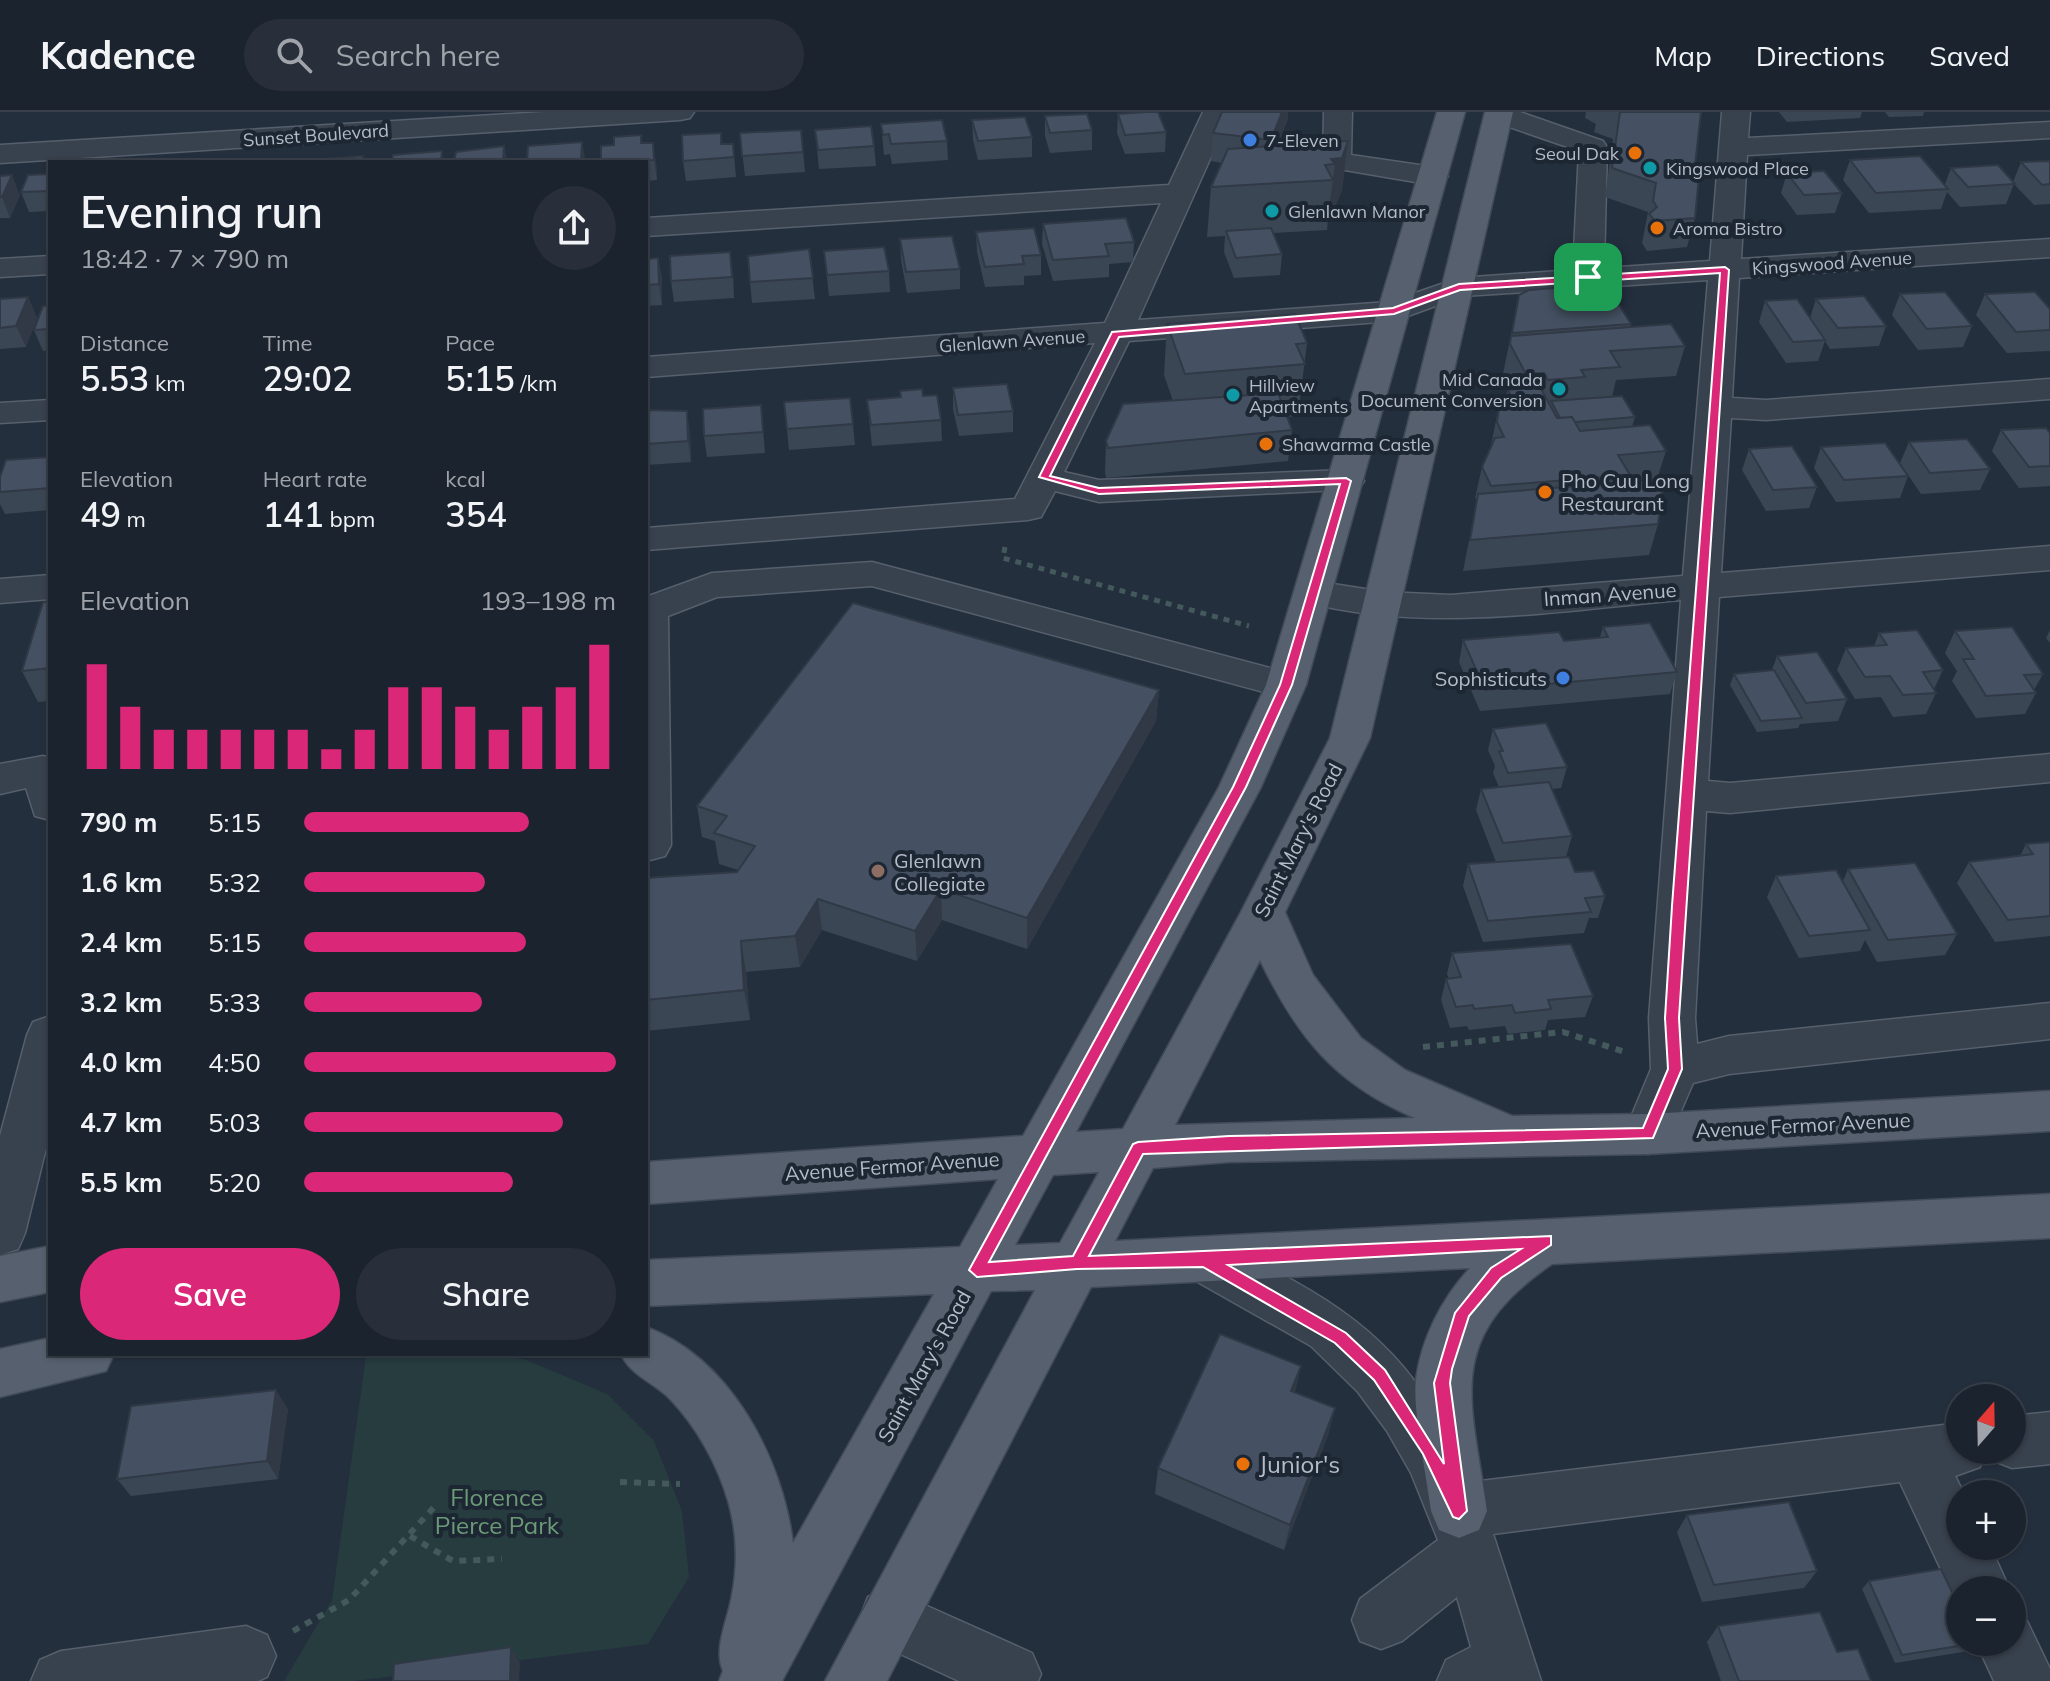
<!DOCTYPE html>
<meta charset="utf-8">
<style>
:root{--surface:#1b232e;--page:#282f3a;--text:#f1f3f6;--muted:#a0a4aa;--line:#39404a;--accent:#db2777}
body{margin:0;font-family:Mulish,sans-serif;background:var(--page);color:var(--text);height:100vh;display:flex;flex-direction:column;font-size:30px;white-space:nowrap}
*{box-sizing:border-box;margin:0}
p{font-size:26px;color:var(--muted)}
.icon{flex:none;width:44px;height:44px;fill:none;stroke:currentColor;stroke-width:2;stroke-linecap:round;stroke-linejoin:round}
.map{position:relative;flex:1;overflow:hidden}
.sheet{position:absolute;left:48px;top:48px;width:600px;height:1196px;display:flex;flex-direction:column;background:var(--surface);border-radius:0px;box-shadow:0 2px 6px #0004,0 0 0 2px var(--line)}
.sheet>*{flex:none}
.needle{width:52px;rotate:20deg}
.buttons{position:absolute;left:1946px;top:1272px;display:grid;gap:16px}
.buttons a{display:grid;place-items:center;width:80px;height:80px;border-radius:50%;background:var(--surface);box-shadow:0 2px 6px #0004,0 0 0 2px var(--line);font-size:40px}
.pin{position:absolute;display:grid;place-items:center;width:68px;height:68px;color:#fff;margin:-34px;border-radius:16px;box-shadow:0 4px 12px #0006}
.round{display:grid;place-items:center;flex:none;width:84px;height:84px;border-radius:42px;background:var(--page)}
.head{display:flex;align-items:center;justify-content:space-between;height:136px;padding:0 32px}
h1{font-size:44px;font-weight:600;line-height:60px}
.metrics{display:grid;grid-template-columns:repeat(3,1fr);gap:12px;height:136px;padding:8px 32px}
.metrics div{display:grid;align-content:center}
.metrics b{font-size:34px;font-weight:600}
.metrics small{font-size:22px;font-weight:400}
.metrics p{font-size:22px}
.chart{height:224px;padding:16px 32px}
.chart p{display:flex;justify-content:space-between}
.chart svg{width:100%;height:144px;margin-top:8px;stroke:var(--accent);stroke-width:6}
.button{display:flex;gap:16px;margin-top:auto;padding:16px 32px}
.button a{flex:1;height:92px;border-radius:48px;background:var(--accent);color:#fff;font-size:32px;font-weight:600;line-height:92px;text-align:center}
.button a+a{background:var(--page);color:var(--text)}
ul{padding:0 32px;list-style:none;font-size:26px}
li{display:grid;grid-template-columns:128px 96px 1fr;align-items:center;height:60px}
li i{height:20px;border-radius:10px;background:var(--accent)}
header{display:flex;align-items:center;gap:48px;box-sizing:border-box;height:112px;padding:0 40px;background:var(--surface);border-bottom:2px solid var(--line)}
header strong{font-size:38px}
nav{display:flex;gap:44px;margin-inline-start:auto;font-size:28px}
.search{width:560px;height:72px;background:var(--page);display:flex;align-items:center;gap:20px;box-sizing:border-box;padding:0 28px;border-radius:44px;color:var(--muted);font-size:30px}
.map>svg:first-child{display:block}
</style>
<header>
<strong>Kadence</strong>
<div class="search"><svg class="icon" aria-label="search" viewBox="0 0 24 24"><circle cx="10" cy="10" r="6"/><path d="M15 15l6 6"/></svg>Search here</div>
<nav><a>Map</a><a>Directions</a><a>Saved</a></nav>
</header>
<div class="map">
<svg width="2050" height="1569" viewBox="0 0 2050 1569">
<rect width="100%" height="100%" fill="#242f3e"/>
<path fill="#263c3f" d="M394 1242H470L524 1247 607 1282 654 1329 682 1399 689 1465 648 1532 355 1569H284L332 1488 366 1244Z"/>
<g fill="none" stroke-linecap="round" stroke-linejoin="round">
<g stroke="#565f6c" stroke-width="3">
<path id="minor" d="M544 0H694L690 6 680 8 0 51V33Z
M1203 0H1231L1138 208 1389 190 1459 166 1573 158 1579 39 1489 8 1486 0H1520L1603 29 1607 35 1604 156 1710 149 1722 0H1750L1748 26 2050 10V26L1747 43 1741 147 2050 127V145L1739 166 1732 286 1766 288 2050 267V287L1766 308 1731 306 1721 461 2050 434V458L1719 485 1708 669 1730 671 2050 642V670L1730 701 1706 699 1695 906 1697 932 1729 924 2050 891V927L1729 962 1693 971 1665 1036 1648 1042 1631 1036 1624 1022 1651 957 1649 906 1681 488C1556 499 1425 522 1301 489L1295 481 1301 473 1314 469 1384 480 1451 483 1683 464 1708 168 1463 184 1394 209 1129 229 1064 360 1099 368 1346 358 1359 361 1364 369 1359 377 1099 390 1055 379 1041 405 1028 408 646 438V416L1015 387 1095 231 646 265V245L1105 211 1161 91 646 124V106L1169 73Z
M1324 0H1352L1351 43 1433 55 1443 58 1448 64 1443 70 1433 73 1327 55 1323 49Z
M50 144V162L0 165V147Z
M50 288V308L0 311V291Z
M872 450 1300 564 1306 573 1300 582 1286 586 872 474 717 485 668 504 671 733 665 744 646 749V485L712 461Z
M50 463V487L0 491V467Z
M43 644 50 646V708L35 704 26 676 0 682V652Z
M50 904V1020L25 1121 18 1137 0 1143V1024L27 923 33 910Z
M1205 1126C1228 1134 1249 1146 1271 1157 1377 1211 1423 1262 1472 1370L1960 1311V1338H1987L1980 1355 1955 1364 1964 1382H1960V1434H1990L2010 1478H1960V1498L1900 1370 1493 1422 1541 1569H1437L1446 1548 1471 1535 1457 1485 1402 1529 1381 1537 1360 1529 1352 1508 1360 1487 1438 1428 1411 1361 1387 1319 1358 1280 1311 1234 1187 1164 1179 1148 1187 1132Z
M2050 1300V1352L2012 1356 1992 1348 1988 1338H2012V1304Z
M889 1477 1032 1541 1041 1562 1038 1569H959L868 1527 860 1506 868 1485Z
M2012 1503 2027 1509 2050 1557V1569H1994L1976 1530H2012Z
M246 1514 267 1523 276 1544 267 1565 258 1569H31L40 1548 61 1539Z"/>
</g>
<g stroke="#414a57" stroke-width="3">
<path id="major" d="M1437 0H1465L1306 573 1261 675 1076 1020 1123 1017 1241 800 1330 626 1485 0H1513L1370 626 1285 800 1313 863 1361 926 1405 958 1512 1004 1648 1002 2050 979V1019L1648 1042 1229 1050 1153 1056 1115 1129 2050 1082V1126L1552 1152C1443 1227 1471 1285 1487 1399L1479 1418 1459 1426 1439 1418 1431 1399C1427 1367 1412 1296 1416 1268 1421 1227 1442 1186 1470 1156L1091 1175 887 1569H825L1035 1178 991 1179 782 1569H719L723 1559C713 1536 728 1508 732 1483 738 1452 737 1422 729 1392 718 1353 697 1315 669 1286 653 1270 630 1263 621 1242H646V1215C730 1246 782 1345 793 1431L934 1182 646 1194V1148L960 1135 998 1067 646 1092V1050L1023 1024 1219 675 1266 573ZM1260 848C1297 925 1335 972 1415 1006L1175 1013ZM1099 1060 1060 1131 1015 1133 1053 1063Z
M50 1134V1180L0 1190V1144Z
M50 1226V1242H114L106 1259 0 1285V1237Z"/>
</g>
<path stroke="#44595c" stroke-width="5" stroke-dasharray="6 6" stroke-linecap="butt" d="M1005 435 1003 446 1249 514"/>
<path stroke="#44595c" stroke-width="6" stroke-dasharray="7 7" stroke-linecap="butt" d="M1423 935 1563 920 1625 940
M620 1370 680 1372
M410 1424 453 1449 502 1447
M293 1519 349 1488 437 1392"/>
<use href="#minor" fill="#38414e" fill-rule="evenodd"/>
<use href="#major" fill="#56606e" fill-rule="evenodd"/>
</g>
<path fill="#3b4654" d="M1222 0H1288V7L1277 34 1348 29 1342 78 1335 95 1329 96 1327 118 1273 121 1282 142 1280 163 1234 166 1224 140 1225 124 1207 125 1211 75 1222 51 1211 49 1213 21Z
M1586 0H1701L1694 62 1695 106 1687 135 1647 139 1642 131 1648 100 1605 85 1613 27 1594 20 1596 12 1585 6Z
M1779 0H1862L1860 6 1787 10Z
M1885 0H1924L1923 4 1889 5Z
M1118 2 1166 20 1165 40 1125 42 1117 21Z
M1045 4 1092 18V38L1050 41 1045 24Z
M972 8 1032 25V45L978 48 973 28Z
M881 12 947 29 948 48 892 52 890 42 884 43Z
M801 18 805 60 745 64 740 21Z
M815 18 874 34 876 54 819 57Z
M641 23 642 31 656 50 657 68 646 69V50H601L614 33Z
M722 32H733L736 65 686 69 683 49Z
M1850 48 1945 72 1951 56 2013 70 2021 50 2050 49V92L2034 93 2014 72 2006 92 1960 95 1947 80 1941 97 1869 101 1843 68Z
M1787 61 1842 81 1835 101 1797 103 1781 81Z
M50 62V99L29 100 21 80Z
M0 64 20 83 10 106H0Z
M1043 112 1134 130 1133 150 1109 152V165L1053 169 1042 132Z
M976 120 1041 143V163L1024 164V173L985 175 977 140Z
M900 127 960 157V177L907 181 901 148Z
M809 137 815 187 752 191 750 170Z
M824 139 889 159 890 180 829 184Z
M658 146 662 166V193L646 194V147Z
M733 161 734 186 674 190 671 169Z
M1900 182 1972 214 1963 235 1918 238 1892 203Z
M1985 182 2050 197V239L2007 241 1976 203Z
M1519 183 1631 212 1630 215 1685 234 1676 264 1616 268 1612 285 1635 305 1632 315 1666 339 1657 367 1658 412 1649 443 1463 459 1477 389 1475 386 1482 355 1491 334 1500 288H1505L1508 278 1511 277 1503 262Z
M28 185 37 206 26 235 0 237V187Z
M1816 187 1886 214 1879 234 1830 237 1825 229 1818 249 1786 251 1759 210 1765 189 1810 206Z
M50 194V238L43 239 34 218Z
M1167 212 1307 231 1298 304 1287 305 1292 318 1288 349 1106 366 1105 360 1106 329 1173 289 1164 263Z
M953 276 1013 299V320L959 324 953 297Z
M900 279 923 284 941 308 942 329 872 334 867 288 900 286Z
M784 290 853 312 855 333 789 338Z
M761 293 765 341 707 345 704 324Z
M646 303 690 320 691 350 646 353Z
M2001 318 2050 321V374L2019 376 1992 339Z
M1909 330 1990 357 1980 378 1921 382 1900 351Z
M1821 335 1908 364 1900 386 1836 390 1814 356Z
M1749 337 1817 375 1809 396 1766 399 1742 358Z
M50 345V398L5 402 0 392V365Z
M50 490V589L38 590 22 559Z
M1603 515 1677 560 1670 582 1480 599 1459 550 1463 528 1564 529 1600 525Z
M2050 518V531L2046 526Z
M1955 519 2043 562 2034 578 2036 581 2025 602 1976 606 1952 569 1957 559 1945 541Z
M1879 521 1943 558 1934 577 1936 581 1926 602 1893 605 1881 585 1855 587 1837 558 1846 536 1874 534Z
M1777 544 1847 587 1838 609 1800 612 1798 616 1757 620 1730 573 1734 562 1772 558Z
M1159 578 1156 609 1027 837 942 808 917 849 822 818 800 855 746 860 750 908 646 919V766L737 760 738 758 719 752 715 729 702 725 697 694Z
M1493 617 1567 655 1561 676 1552 677 1572 724 1566 745 1575 760 1605 784 1598 806H1589L1584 821 1483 830 1463 774 1468 752 1496 750 1476 698 1481 677 1499 675 1493 661 1495 654 1488 638Z
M2050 730V824L1995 830 1957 771 1969 750 2020 744 2026 732Z
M1848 757 1957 822 1945 843 1877 850 1865 828 1860 839 1799 846 1767 785 1776 764 1843 769Z
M1452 841 1593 884 1585 905 1548 908 1545 918 1508 922 1505 914 1469 918 1467 914 1450 916 1441 888 1446 867H1449L1447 862Z
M1301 1254 1295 1280 1335 1296 1328 1323 1284 1438 1155 1382 1158 1356Z
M288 1297 278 1367 131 1384 117 1367Z
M1687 1403 1817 1459 1804 1476 1702 1490 1677 1420Z
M1869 1469 1977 1531 1969 1539 1895 1551 1862 1477Z
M1718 1514 1837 1540 1871 1569H1721L1707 1530Z"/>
<path fill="#303945" d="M1282 0H1288V7L1268 57 1271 28Z
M1348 29 1342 78 1335 95 1329 96 1335 52 1331 47Z
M582 30 586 50H581Z
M653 31 656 50 657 68 654 48Z
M504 34 508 50H503Z
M12 63 20 83 10 106 2 85Z
M658 146 662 166V193L659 172Z
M28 185 37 206 26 235 16 214Z
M687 299 690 320 691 350 688 329Z
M1159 578 1156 609 1027 837V806Z
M941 777 942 808 917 849 915 819Z
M818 787 822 818 800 855 795 824Z
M741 829 746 860 750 908 744 878Z
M1301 1254 1295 1281 1291 1279Z
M276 1278 288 1297 278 1367 267 1349Z
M1335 1296 1328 1323 1284 1438 1290 1413Z
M511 1535 520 1551 519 1569H510Z"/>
<path fill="#455162" stroke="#303945" stroke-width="2" d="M1146 0H1158L1166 20 1125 23 1118 2Z
M1222 0H1282L1271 28 1213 21Z
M1620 0H1701L1694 62 1699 63 1695 106 1655 109 1649 102 1657 95 1653 89 1656 71 1612 56Z
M1087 2 1092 18 1050 21 1045 4Z
M1025 5 1032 25 978 29 972 8Z
M942 8 947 29 891 32 889 22 883 23 881 12Z
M871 14 874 34 818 38 815 18Z
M801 18 803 40 742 44 740 21Z
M721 21V32H733L734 45 683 49 682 23Z
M641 23V31H653L654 48 601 50V34L614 33V25Z
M1348 29 1342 46 1331 47 1335 52 1325 53 1333 68 1211 75 1228 37Z
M582 30 581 50H527L528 34Z
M504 34 503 50H454L456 40Z
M442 39 441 50H392L393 43Z
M363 44 362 50H324L325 47Z
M1920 44 1948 77 1876 81 1850 48Z
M296 48 295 50H263Z
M2050 49V72L2042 73 2021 50Z
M1998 53 2015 72 1968 75 1951 56Z
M1824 59 1842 81 1804 83 1787 61Z
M50 62V79L21 80 28 63Z
M12 63 2 85H0V64Z
M1126 106 1134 130 1105 132 1109 144 1053 148 1043 112Z
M1034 116 1041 143 1022 144 1024 152 985 155 976 120Z
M1271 116 1282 142 1236 146 1226 119Z
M952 124 960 157 906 160 900 127Z
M884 135 889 159 827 163 824 139Z
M809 137 813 166 750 170 748 144Z
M730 140 732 165 671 169 670 144Z
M658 146 659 172 646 173V147Z
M1606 172 1631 212 1512 221 1519 183 1529 178Z
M1945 180 1972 214 1927 217 1900 182Z
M2035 180 2050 197V218L2016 220 1985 182Z
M1864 184 1886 214 1838 216 1816 187Z
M28 185 16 214 0 216V187Z
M1797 187 1825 228 1793 230 1765 189Z
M43 194H50V217L34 218Z
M1295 202 1307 231 1296 232 1305 252 1185 262 1167 212Z
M1671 212 1685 234 1610 239 1620 255 1581 258 1585 265 1548 268 1544 261 1526 262 1510 232 1511 224Z
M1007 272 1013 299 958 303 953 276Z
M1540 275 1557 306 1572 305 1580 319 1650 313 1666 339 1618 343 1630 363 1491 374 1482 355 1495 326 1504 325 1497 310 1500 288H1513L1508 278Z
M922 277 923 284 937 283 941 308 871 313 867 288 901 285 900 279Z
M1278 281 1292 318 1108 336 1106 329 1123 292Z
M1622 284 1635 305 1575 310 1572 305 1560 306 1551 289Z
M850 286 853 312 787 317 784 290Z
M761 293 763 320 704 324 703 297Z
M649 298 687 299 688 329 646 332V303L649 302Z
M2046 316 2050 321V354L2029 355 2001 318Z
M1967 327 1990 357 1930 361 1909 330Z
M1885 331 1908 364 1844 368 1821 335Z
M1792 334 1817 375 1773 378 1749 337Z
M50 345V376L0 380V365L6 348Z
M1664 367 1658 412 1470 428 1478 382Z
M43 490H50V556L22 559Z
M853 491 1159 578 1027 806 941 777 915 819 818 787 795 824 741 829 744 878 646 888V766L737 760 755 734 714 721 727 704 697 694Z
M1650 511 1677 560 1485 578 1463 528 1559 520 1564 529 1608 525 1603 515Z
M2012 515 2043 562 2024 563 2036 581 1986 584 1963 547H1974L1955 519Z
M1917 518 1943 558 1923 560 1936 581 1903 583 1890 564 1865 565 1846 536 1887 533 1879 521Z
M1817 540 1847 587 1806 591 1777 544Z
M1774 558 1802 606 1761 609 1734 562Z
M1546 611 1567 655 1508 661 1499 639H1503L1493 617Z
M1549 670 1572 724 1503 731 1481 677Z
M2050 730V804L2008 808 1969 750 2033 742 2026 732Z
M1569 745 1575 760 1594 759 1605 784 1585 786 1591 800 1488 809 1468 752Z
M1915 751 1957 822 1888 828 1848 757Z
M1836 758 1870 818 1809 824 1776 764Z
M1571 832 1593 884 1548 888 1551 897 1515 901 1512 893 1474 897 1473 893 1456 895 1446 867 1461 865 1452 841Z
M1220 1222 1301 1254 1291 1279 1335 1296 1290 1413 1158 1356Z
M276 1278 267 1349 117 1367 131 1294Z
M1789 1390 1817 1459 1714 1473 1687 1403Z
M1941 1457 1960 1497V1530H1976L1977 1531 1902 1543 1869 1469Z
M1820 1500 1837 1540 1858 1537 1871 1569H1739L1718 1514Z
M511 1535 510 1569H393L394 1552Z"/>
<path fill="#db2777" stroke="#fff" stroke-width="2" fill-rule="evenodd" d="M1725 155 1729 158 1679 906 1682 957 1653 1026 1143 1042 1089 1144 1551 1124V1133L1501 1166 1469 1204 1452 1257 1450 1271 1467 1399 1459 1407 1453 1405 1423 1342 1374 1268 1335 1231 1203 1155 1077 1157 977 1165 969 1158 1233 675 1280 573 1340 372 1099 382 1039 365 1112 220 1393 196 1459 172ZM1720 161 1672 794 1665 906 1668 957 1643 1016 1229 1024 1138 1030 1133 1032 1073 1144 989 1150 1246 675 1292 573 1351 369 1346 366 1099 376 1050 364 1119 225 1394 202 1460 178ZM1521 1137 1491 1156 1455 1201 1434 1271 1444 1352 1385 1258 1346 1221 1228 1153Z"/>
<g fill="#3f7fe0" stroke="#1d2633" stroke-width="3">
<circle cx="1250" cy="28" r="8"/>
<circle cx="1563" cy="566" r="8"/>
</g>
<g fill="#e8710a" stroke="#1d2633" stroke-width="3">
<circle cx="1635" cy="41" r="8"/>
<circle cx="1657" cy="116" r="8"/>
<circle cx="1266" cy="332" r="8"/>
<circle cx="1545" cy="380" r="8"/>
<circle cx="1243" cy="1352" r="8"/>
</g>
<g fill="#0f9aa8" stroke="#1d2633" stroke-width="3">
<circle cx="1650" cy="56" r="8"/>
<circle cx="1272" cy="99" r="8"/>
<circle cx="1559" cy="277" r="8"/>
<circle cx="1233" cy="283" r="8"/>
</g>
<circle fill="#8d6e63" stroke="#1d2633" stroke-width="3" cx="878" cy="759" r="8"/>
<g text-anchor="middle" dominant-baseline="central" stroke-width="8" stroke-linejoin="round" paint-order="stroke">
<g font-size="18" fill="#b4bcc9" stroke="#1d2633">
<text transform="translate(316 23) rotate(-4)">Sunset Boulevard</text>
<text transform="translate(1832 151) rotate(-4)">Kingswood Avenue</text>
<text transform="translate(1012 229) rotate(-4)">Glenlawn Avenue</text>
</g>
<g font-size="18" fill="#b4bcc9" stroke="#1d2633" text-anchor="start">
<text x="1266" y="28">7-Eleven</text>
<text x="1619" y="41" text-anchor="end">Seoul Dak</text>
<text x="1666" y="56">Kingswood Place</text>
<text x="1288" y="99">Glenlawn Manor</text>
<text x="1673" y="116">Aroma Bistro</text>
<text x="1543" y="267" text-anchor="end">Mid Canada<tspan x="1543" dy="21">Document Conversion</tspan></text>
<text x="1249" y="273">Hillview<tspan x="1249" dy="21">Apartments</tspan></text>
<text x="1282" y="332">Shawarma Castle</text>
</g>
<g font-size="20" fill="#b4bcc9" stroke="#1d2633" text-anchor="start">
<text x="1561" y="368">Pho Cuu Long<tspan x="1561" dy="23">Restaurant</tspan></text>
<text x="1547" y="566" text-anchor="end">Sophisticuts</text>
<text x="894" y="748">Glenlawn<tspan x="894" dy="23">Collegiate</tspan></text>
</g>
<g font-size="20" fill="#b4bcc9" stroke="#1d2633">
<text transform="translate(1610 482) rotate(-4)">Inman Avenue</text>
<text transform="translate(1298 728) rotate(-63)">Saint Mary's Road</text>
<text transform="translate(1803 1013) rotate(-3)">Avenue Fermor Avenue</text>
<text transform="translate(892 1054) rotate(-4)">Avenue Fermor Avenue</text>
<text transform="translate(924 1254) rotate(-61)">Saint Mary's Road</text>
</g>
<g font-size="24" fill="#b4bcc9" stroke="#1d2633" text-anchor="start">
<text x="1259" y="1352">Junior's</text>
</g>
<g font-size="24" fill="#6b9a76" stroke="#1d2633">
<text x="497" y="1385">Florence<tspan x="497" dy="28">Pierce Park</tspan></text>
</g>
</g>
</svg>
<div class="buttons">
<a><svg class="needle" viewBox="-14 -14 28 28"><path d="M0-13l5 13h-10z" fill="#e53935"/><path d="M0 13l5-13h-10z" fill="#a0a4aa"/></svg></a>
<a>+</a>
<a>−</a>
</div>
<div class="pin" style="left:1588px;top:165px;background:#1e9e55"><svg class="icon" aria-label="arrive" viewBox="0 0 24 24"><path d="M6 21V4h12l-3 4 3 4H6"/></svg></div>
<section class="sheet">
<div class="head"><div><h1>Evening run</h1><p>18:42 · 7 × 790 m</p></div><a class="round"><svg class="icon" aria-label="share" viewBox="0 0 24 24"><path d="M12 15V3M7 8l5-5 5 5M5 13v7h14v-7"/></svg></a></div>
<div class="metrics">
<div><p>Distance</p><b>5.53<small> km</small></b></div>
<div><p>Time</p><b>29:02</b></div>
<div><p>Pace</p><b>5:15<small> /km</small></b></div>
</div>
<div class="metrics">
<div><p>Elevation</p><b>49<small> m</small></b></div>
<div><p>Heart rate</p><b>141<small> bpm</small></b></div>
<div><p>kcal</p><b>354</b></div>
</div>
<div class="chart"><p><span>Elevation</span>193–198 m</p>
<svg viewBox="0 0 160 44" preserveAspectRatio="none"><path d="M5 44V12M15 44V25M25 44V32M35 44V32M45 44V32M55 44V32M65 44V32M75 44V38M85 44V32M95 44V19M105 44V19M115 44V25M125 44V32M135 44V25M145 44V19M155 44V6"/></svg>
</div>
<ul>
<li><b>790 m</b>5:15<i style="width:72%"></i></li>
<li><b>1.6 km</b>5:32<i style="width:58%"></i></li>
<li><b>2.4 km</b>5:15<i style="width:71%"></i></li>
<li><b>3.2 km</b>5:33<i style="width:57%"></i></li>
<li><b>4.0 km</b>4:50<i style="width:100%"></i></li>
<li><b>4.7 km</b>5:03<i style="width:83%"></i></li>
<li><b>5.5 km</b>5:20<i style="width:67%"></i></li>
</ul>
<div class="button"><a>Save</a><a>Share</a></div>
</section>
</div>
